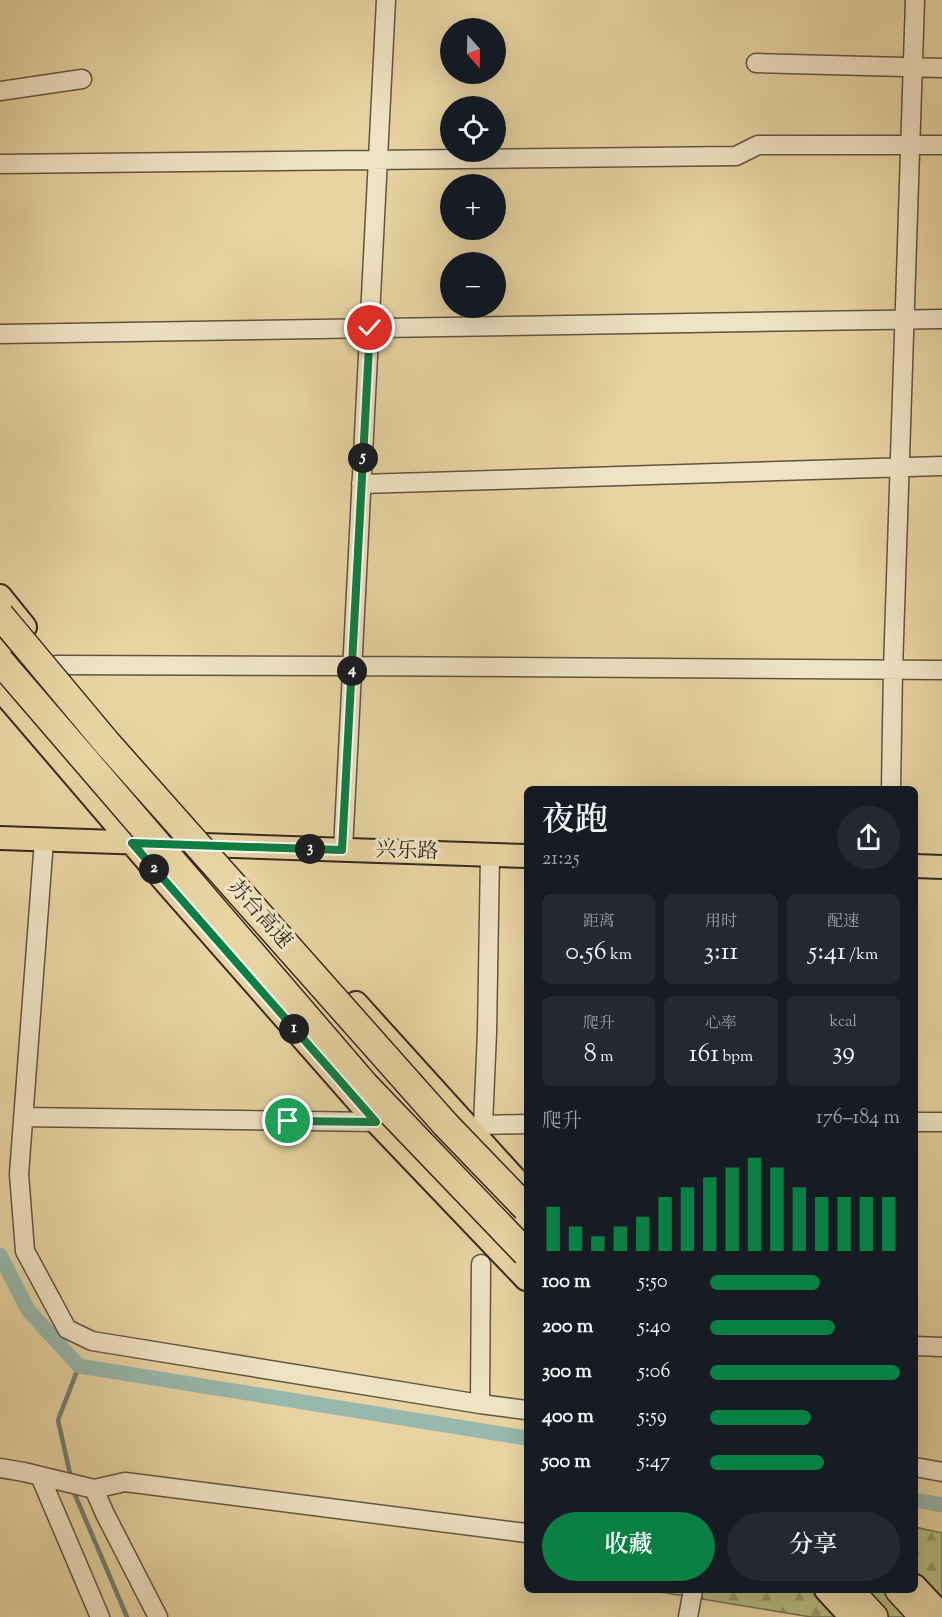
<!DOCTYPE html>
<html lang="zh">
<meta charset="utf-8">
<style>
:root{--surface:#171b24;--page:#242831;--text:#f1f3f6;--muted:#9ea1a6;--accent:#0b8043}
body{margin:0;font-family:"Sorts Mill Goudy","Noto Serif SC",serif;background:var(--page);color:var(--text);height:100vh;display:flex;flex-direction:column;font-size:22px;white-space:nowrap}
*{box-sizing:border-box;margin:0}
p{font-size:20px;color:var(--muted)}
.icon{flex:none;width:33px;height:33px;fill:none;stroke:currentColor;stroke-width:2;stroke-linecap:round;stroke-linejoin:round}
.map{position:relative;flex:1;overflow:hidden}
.side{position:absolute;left:524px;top:786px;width:394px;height:807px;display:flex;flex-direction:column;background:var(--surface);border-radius:9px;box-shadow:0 6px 24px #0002}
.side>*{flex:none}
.needle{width:39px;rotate:160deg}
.tools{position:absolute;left:440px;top:18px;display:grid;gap:12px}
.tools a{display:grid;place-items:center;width:66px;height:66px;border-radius:50%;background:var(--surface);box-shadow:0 6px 24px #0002;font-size:30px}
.pin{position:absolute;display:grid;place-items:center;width:51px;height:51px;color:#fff;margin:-26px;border:3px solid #fff;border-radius:50%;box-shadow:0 2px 6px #0007}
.km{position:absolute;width:30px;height:30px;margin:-15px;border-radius:50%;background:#222;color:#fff;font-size:16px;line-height:30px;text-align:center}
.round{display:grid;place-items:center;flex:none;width:63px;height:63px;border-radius:32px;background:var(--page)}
.headline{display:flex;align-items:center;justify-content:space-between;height:102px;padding:0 18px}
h1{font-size:33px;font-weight:600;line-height:45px}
.stats{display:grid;grid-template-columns:repeat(3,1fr);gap:9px;height:102px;padding:6px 18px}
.stats div{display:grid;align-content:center;border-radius:9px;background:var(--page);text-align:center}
.stats b{font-size:26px;font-weight:600}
.stats small{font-size:16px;font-weight:400}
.stats p{font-size:16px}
.chart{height:168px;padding:12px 18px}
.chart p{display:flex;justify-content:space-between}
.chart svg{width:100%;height:108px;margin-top:6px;stroke:var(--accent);stroke-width:6}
.primary-button{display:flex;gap:12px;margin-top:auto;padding:12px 18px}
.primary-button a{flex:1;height:69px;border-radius:36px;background:var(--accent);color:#fff;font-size:24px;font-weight:600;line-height:69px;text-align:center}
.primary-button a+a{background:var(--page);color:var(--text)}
ul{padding:0 18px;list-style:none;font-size:20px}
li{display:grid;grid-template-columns:96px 72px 1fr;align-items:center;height:45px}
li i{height:15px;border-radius:8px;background:var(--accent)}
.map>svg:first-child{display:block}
</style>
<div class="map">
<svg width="942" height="1617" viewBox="0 0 942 1617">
<defs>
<pattern id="forest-firs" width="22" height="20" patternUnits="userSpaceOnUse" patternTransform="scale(1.5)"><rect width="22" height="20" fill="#babb81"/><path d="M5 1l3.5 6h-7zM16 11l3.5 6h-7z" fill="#989869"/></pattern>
</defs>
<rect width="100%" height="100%" fill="#e7d4a2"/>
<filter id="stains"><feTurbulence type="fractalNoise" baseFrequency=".00333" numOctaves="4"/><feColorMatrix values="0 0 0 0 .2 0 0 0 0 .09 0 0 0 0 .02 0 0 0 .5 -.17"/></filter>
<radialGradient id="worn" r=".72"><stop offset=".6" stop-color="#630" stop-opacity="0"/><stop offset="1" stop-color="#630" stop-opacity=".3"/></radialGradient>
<path fill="url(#forest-firs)" stroke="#787250" stroke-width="1.5" d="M915 1527 942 1533V1617H811L648 1590H915Z"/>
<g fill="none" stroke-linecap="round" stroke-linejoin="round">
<path stroke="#707f73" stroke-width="4.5" d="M71 1478 58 1420 79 1366
M73 1490 127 1617"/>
<path stroke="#97b8aa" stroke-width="15" d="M0 1255 28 1310 79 1366 526 1438
M915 1500 942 1505"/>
<g stroke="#625440" stroke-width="21">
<path id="minor" d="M756 63 942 68
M0 91 82 79
M0 164 736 156 758 145H942
M0 334 942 319
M361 484 942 466
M56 665 352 666 942 670
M891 789 893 670 915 0
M44 840 19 1174 25 1251 67 1329 92 1341 480 1404 526 1410
M343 850 386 0
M490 855 487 1032 483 1125 526 1124
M23 1117 376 1122
M915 1122H942
M915 1346 942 1347
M480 1404 481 1264
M915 1467 942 1472
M0 1468 24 1472 94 1489 125 1482 526 1533
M40 1476 100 1617
M94 1489 105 1514 158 1617
M688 1617 693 1590"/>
</g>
<g stroke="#362a20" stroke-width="26">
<path id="major" d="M0 596 25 627
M0 689 167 884 376 1122 526 1279
M0 838 526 856
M915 866 942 867
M356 1003 519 1183
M915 1586 942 1615
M826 1590 851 1617"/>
</g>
<g stroke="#362a20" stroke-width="30">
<path id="highway" d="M849 1590 874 1617
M899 1590 924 1617"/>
</g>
<use href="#minor" stroke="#efe3c3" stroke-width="18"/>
<use href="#major" stroke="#e7d4a2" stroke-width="22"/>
<use href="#highway" stroke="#e7d4a2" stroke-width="27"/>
<g stroke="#362a20" stroke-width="30" stroke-linecap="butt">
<path id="highway-bridge" d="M0 615 107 743 446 1125 526 1208
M0 661 365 1085 526 1253"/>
</g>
<use href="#highway-bridge" stroke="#e7d4a2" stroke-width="27"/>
</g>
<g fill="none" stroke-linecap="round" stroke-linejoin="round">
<g stroke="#fff" stroke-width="12">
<path id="route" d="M288 1121 376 1122 132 843 342 850 370 328"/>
</g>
<use href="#route" stroke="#0b8043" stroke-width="8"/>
</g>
<g text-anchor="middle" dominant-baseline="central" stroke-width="6" stroke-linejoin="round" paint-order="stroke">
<g font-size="21" fill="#362a20" stroke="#efe3c3">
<text transform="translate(407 852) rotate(2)">兴乐路</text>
<text transform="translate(259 915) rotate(48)">苏台高速</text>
</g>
</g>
<rect width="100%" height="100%" filter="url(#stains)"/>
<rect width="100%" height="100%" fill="url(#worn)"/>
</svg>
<div class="tools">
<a><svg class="needle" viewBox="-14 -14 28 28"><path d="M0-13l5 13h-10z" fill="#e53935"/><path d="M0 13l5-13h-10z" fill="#9ea1a6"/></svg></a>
<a><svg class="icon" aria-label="locate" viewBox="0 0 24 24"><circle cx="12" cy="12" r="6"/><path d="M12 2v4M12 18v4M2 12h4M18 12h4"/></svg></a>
<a>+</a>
<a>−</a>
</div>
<div class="pin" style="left:288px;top:1121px;background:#1e9e55"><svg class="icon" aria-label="arrive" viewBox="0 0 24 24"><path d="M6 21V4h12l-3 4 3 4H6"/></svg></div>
<div class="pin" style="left:370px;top:328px;background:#d93025"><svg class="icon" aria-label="check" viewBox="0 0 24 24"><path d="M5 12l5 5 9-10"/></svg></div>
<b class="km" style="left:294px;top:1029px">1</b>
<b class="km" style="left:154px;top:869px">2</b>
<b class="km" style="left:310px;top:849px">3</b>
<b class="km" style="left:352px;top:671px">4</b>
<b class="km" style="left:363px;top:458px">5</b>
<section class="side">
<div class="headline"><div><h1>夜跑</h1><p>21:25</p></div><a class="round"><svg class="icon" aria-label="share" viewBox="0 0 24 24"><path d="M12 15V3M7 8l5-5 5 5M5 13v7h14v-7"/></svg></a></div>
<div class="stats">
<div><p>距离</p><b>0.56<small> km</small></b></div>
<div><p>用时</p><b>3:11</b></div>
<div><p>配速</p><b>5:41<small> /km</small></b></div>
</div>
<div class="stats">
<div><p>爬升</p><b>8<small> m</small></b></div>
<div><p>心率</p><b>161<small> bpm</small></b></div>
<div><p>kcal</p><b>39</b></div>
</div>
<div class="chart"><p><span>爬升</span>176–184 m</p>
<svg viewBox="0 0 160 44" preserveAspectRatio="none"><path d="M5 44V26M15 44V34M25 44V38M35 44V34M45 44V30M55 44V22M65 44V18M75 44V14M85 44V10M95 44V6M105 44V10M115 44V18M125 44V22M135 44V22M145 44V22M155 44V22"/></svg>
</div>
<ul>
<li><b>100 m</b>5:50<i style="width:58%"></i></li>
<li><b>200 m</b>5:40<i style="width:66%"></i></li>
<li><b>300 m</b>5:06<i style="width:100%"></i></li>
<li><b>400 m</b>5:59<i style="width:53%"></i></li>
<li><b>500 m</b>5:47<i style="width:60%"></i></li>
</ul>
<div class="primary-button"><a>收藏</a><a>分享</a></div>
</section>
</div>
